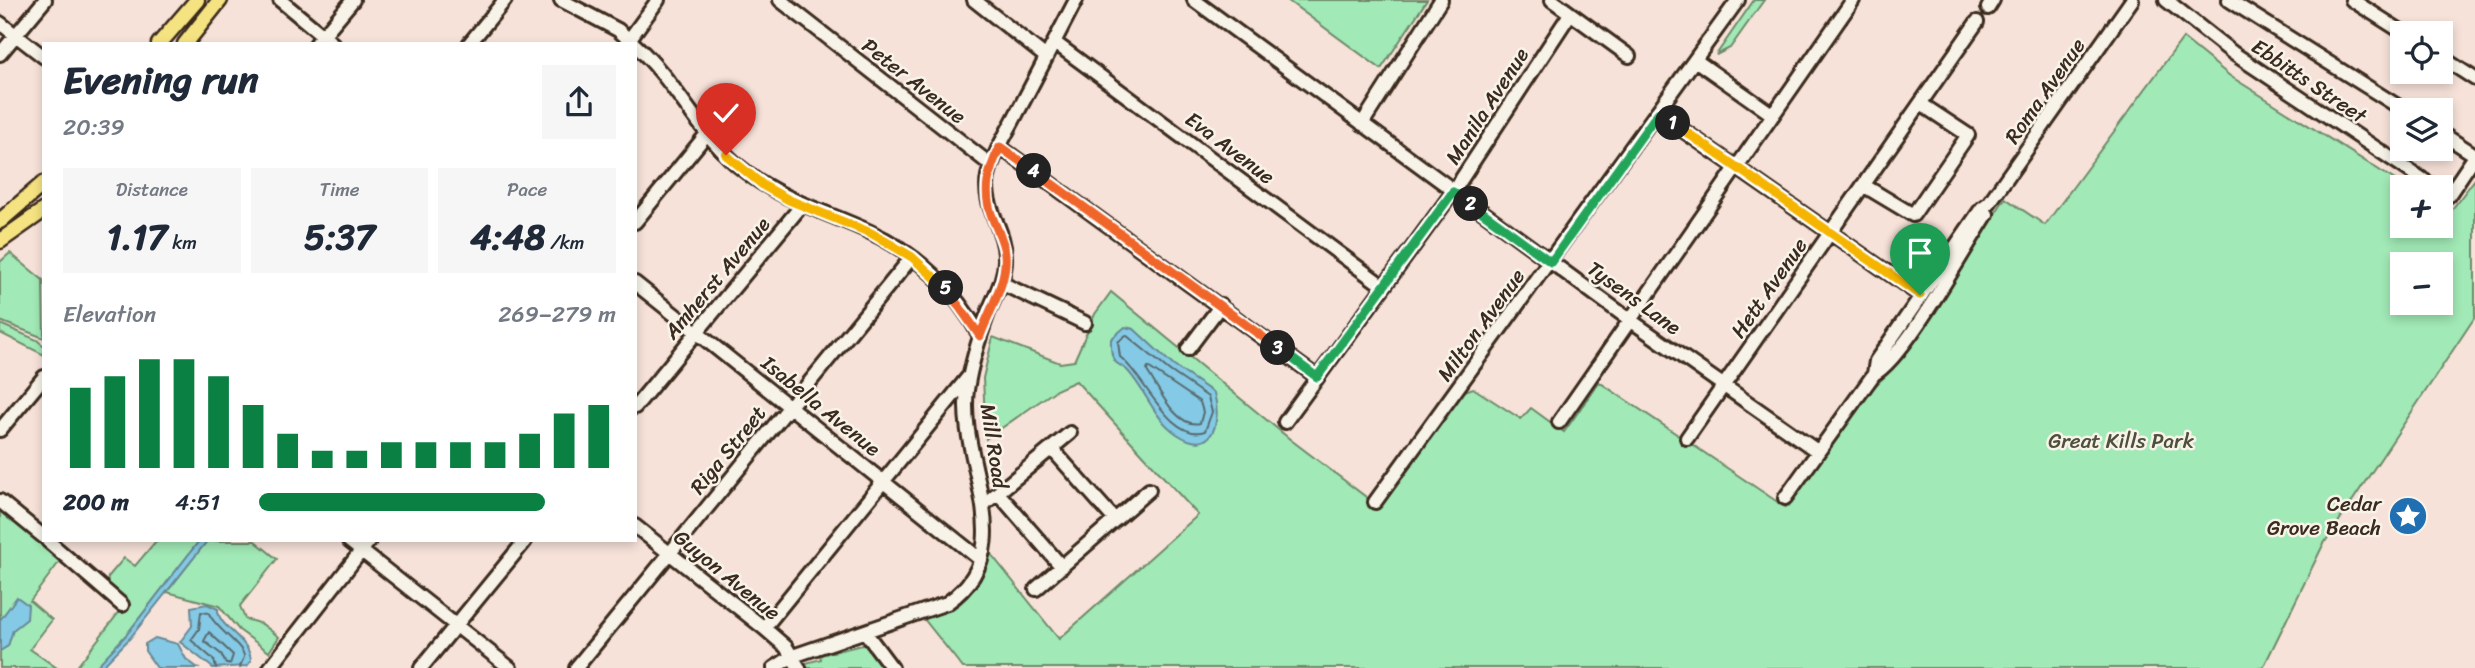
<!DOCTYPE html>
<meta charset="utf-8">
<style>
:root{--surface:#fff;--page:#f6f6f7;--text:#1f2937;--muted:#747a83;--accent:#0b8043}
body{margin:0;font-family:Sriracha,sans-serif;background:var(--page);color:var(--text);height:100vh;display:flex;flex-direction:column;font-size:26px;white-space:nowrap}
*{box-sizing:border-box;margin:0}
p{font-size:23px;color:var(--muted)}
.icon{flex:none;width:38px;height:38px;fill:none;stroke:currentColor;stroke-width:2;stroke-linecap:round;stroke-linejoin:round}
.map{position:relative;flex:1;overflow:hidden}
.details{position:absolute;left:42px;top:42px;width:595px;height:500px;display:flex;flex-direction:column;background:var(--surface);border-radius:0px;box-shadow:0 4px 10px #0003}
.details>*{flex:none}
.controls{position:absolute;left:2390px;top:21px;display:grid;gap:14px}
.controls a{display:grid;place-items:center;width:63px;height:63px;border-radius:0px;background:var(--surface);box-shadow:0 4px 10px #0003;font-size:35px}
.pin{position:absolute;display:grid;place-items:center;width:60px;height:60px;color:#fff;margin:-72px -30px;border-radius:50% 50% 50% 0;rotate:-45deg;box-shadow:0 0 7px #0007}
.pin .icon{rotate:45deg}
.km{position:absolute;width:35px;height:35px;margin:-18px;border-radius:50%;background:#222;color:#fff;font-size:19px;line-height:35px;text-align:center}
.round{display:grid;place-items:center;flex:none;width:74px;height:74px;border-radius:0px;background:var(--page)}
.summary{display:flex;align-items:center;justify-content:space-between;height:119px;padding:0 21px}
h1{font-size:38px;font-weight:700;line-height:52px}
.stats{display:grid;grid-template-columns:repeat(3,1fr);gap:10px;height:119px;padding:7px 21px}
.stats div{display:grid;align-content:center;border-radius:0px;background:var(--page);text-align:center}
.stats b{font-size:35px;font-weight:700}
.stats small{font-size:19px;font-weight:400}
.stats p{font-size:19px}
.chart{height:196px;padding:14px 21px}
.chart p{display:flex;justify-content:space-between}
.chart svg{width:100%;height:126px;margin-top:7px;stroke:var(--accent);stroke-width:6}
ul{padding:0 21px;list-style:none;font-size:23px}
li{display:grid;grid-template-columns:112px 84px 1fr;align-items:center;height:52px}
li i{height:18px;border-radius:9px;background:var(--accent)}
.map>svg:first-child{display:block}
</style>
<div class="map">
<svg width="2475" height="668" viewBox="0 0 2475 668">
<rect width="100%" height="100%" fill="#f7e2d9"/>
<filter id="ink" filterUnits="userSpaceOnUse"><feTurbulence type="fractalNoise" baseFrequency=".0143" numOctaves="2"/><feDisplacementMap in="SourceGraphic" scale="14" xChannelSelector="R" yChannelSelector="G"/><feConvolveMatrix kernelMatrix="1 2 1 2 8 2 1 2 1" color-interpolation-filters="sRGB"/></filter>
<g filter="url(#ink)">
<path fill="#a1e9b6" stroke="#6e8a6a" stroke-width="2" fill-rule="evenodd" d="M1287 0H1427L1381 69Z
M1754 0H1764L1730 48 1716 55Z
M2183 38 2230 76 2406 187H2403V226H2422L2434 233 2475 179V317L2323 545 2263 668H963L924 619C967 604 971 592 991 554L1059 639 1198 515 1076 381 1056 390 986 439 983 378 993 337 1060 363 1074 361 1095 314 1111 292 1291 440 1378 506 1462 392 1473 388 1521 419 1531 408 1564 432 1599 382 1785 507 1868 393 1887 374 1930 316 2005 198 2045 225ZM2403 264H2441V303H2403Z
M10 253 43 280 44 338 0 321V262Z
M0 324 37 340 44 346V355L0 333Z
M0 507 55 551 60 561 30 601 52 620 30 649 57 668H0Z
M156 541H199L127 634 100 664 95 668H76L126 603 107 584 108 577 124 558 135 566Z
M207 541H255L277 559 240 606 245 619 262 624 279 637 269 652 239 630 219 606 167 592Z
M862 645 868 646 886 668H804L806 663 821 659 820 655Z"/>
<path fill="#84c9e5" stroke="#678995" stroke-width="2" d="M1125 327 1134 329 1174 366 1214 393C1222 421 1213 458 1177 434 1153 418 1146 390 1127 370 1123 366 1117 365 1114 360 1110 353 1111 346 1111 339Z
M199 541H207L130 638 101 668H95L127 634Z
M17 597 28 605 27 619 13 630 8 646 0 651V620Z
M207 604 218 609C217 627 250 638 251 661L247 666 213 668 180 642 192 626 191 607Z
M155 638 178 644 186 659 198 668H157L145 651V644Z"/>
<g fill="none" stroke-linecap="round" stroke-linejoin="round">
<path stroke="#586a6e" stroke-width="2" d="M1126 335 1170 371 1208 397 1212 412 1205 431C1170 443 1144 375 1120 357L1118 342Z
M1148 367 1200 402 1203 412 1200 423C1176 429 1158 387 1147 371Z
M209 632 233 655 230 664H226L221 654 204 641Z
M216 668 214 660 191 640 199 629 201 612 209 613C213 627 245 646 244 657 243 661 240 664 240 668"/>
<g stroke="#3b2a1e" stroke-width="18">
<path id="minor" d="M280 0 333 44
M561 0 618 30 634 44
M780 0 991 165
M974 0 1046 57
M1194 0 1630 320 1817 451
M1552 0 1629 56
M2166 0 2233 53 2434 187
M2229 0 2404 110
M2352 0 2404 33
M1988 8 1993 0
M0 23 44 57
M1054 42 1383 286
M316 44 353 0
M469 44 505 0
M626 44 658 0
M635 45C678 83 700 138 746 172 784 201 827 212 870 232 916 253 956 291 980 336
M0 54 45 0
M2441 57 2475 79
M1695 60 1773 115
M1658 113 1920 295
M1362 124 1441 0
M2441 133 2475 155
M1000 147 1317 377
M1863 185 1913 215 1968 135 1921 104
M2441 192 2448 196 2475 156
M635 222 706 135
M635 283 981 560
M1001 283 1085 323
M1188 349 1221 305
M1874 374 1876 361 1982 208 1989 203 2132 0
M635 407 802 205
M1285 422 1453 192 1570 14
M1559 422 1853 0
M0 430 44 377
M1687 438 1977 22
M1052 449 1115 520
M998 493 1062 567
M1785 498 1874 374C1905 357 1964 249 1987 214
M0 501 44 537
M1375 502 1738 0
M983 505 1070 433
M635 526 764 628 786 647 799 668
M48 541 122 605
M349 541 510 668
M1036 589 1149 490
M764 628 969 376
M865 632 892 668
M270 668 369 541
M421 668 525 541
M576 668 912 257
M774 668 793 656 947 603C1025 549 957 462 967 390 971 363 979 338 988 313 995 295 1006 277 1005 257 1005 228 982 207 988 176 993 154 1007 133 1017 113 1037 76 1056 38 1076 0"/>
</g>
<g stroke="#3b2a1e" stroke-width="19">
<path id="major" d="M159 44 197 0
M185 44 220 0
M0 221 44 183
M0 241 44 210"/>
</g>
<use href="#minor" stroke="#f7f3e8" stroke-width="12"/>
<use href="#major" stroke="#f5e382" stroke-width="14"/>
</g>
</g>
<g fill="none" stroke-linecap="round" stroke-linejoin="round" filter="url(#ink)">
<g stroke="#fff" stroke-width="14">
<path id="split-1" d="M1673 123 1920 295"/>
</g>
<g stroke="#fff" stroke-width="14">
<path id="split-2" d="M1471 204 1551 262 1658 113 1673 123"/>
</g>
<g stroke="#fff" stroke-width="14">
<path id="split-3" d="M1278 348 1317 377 1453 192 1471 204"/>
</g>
<g stroke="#fff" stroke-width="14">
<path id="split-4" d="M1034 171 1278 348"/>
</g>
<g stroke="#fff" stroke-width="14">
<path id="split-5" d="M946 288 980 336C989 311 1008 281 1005 254 1004 241 997 230 993 219 982 193 988 171 1000 147L1034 171"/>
</g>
<g stroke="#fff" stroke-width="14">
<path id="split-6" d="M726 155 764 186 789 200 871 233 912 257 946 288"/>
</g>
<use href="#split-1" stroke="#f5b400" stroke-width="9"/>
<use href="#split-2" stroke="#22a559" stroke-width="9"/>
<use href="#split-3" stroke="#22a559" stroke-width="9"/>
<use href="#split-4" stroke="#f0652b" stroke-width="9"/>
<use href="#split-5" stroke="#f0652b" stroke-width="9"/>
<use href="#split-6" stroke="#f5b400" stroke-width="9"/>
</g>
<defs>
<g id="sight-disc" transform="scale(2.0125)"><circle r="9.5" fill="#1f6fb2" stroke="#f7f3e8"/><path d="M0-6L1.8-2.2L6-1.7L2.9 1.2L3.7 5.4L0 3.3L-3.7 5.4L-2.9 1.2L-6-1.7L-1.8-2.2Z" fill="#fff"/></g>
</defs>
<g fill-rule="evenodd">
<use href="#sight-disc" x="2408" y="516"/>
</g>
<g text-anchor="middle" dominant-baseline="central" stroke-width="5" stroke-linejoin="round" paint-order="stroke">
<g font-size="21" fill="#3b2a1e" stroke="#f7f3e8">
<text transform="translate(914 81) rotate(38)">Peter Avenue</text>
<text transform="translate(2309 81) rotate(34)">Ebbitts Street</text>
<text transform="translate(2045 91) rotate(-55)">Roma Avenue</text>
<text transform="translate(1487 106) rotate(-57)">Manila Avenue</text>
<text transform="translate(1230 148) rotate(37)">Eva Avenue</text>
<text transform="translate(717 278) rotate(-50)">Amherst Avenue</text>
<text transform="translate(1769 288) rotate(-55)">Hett Avenue</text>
<text transform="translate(1634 298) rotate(36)">Tysens Lane</text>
<text transform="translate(1481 325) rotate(-54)">Milton Avenue</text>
<text transform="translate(821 406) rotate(39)">Isabella Avenue</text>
<text transform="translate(994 446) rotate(81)">Mill Road</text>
<text transform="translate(728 450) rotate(-51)">Riga Street</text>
<text transform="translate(727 575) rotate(39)">Guyon Avenue</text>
</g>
<g font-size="21" fill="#4f503c" stroke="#f7f3e8">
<text x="2121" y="441">Great Kills Park</text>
</g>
<g font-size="21" fill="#3b2a1e" stroke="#f7f3e8" text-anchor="end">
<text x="2381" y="504">Cedar<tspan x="2381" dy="24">Grove Beach</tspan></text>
</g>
</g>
</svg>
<div class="controls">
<a><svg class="icon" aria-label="locate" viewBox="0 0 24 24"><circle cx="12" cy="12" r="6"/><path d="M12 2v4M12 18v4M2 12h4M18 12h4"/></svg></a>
<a><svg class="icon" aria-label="layers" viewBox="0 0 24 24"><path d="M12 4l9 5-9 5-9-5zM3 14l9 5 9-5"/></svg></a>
<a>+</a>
<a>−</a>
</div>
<div class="pin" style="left:1920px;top:295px;background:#1e9e55"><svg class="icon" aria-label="arrive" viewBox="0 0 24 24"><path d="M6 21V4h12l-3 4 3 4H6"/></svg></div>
<div class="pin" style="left:726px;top:155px;background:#d93025"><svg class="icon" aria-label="check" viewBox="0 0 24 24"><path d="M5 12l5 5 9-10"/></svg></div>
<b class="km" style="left:1673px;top:123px">1</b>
<b class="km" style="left:1471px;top:204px">2</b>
<b class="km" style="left:1278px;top:348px">3</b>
<b class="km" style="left:1034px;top:171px">4</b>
<b class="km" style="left:946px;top:288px">5</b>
<section class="details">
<div class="summary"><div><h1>Evening run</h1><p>20:39</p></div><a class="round"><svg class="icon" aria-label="share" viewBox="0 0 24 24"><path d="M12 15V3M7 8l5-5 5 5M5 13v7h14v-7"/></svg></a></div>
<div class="stats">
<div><p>Distance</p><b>1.17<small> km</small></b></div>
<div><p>Time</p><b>5:37</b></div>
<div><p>Pace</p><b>4:48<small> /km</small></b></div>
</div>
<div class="chart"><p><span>Elevation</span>269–279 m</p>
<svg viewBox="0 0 160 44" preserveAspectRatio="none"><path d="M5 44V16M15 44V12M25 44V6M35 44V6M45 44V12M55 44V22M65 44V32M75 44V38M85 44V38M95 44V35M105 44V35M115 44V35M125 44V35M135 44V32M145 44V25M155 44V22"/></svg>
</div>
<ul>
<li><b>200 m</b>4:51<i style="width:80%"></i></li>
</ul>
</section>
</div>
